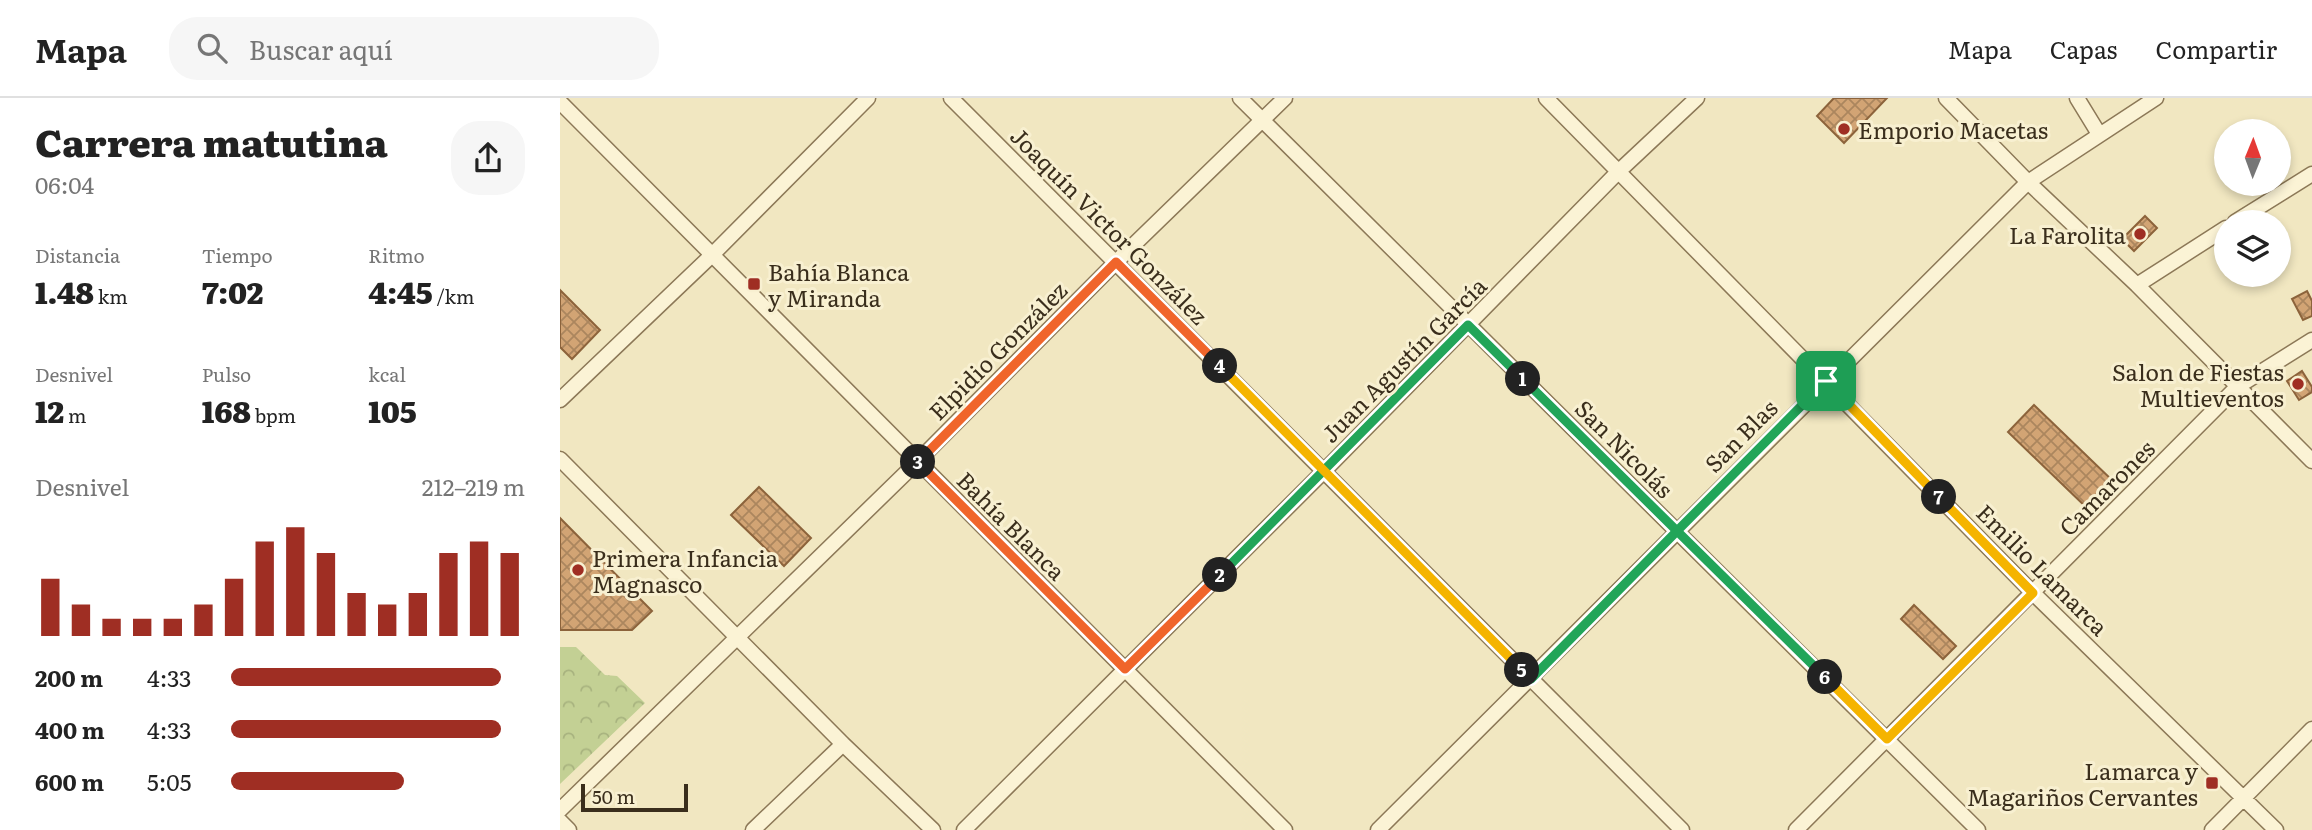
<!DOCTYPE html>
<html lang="es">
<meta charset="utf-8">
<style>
:root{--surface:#fff;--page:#f6f6f6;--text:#222;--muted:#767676;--line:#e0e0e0;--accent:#9f2e23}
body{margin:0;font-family:Literata,serif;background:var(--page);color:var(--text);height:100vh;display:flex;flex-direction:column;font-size:26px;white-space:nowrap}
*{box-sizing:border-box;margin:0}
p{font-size:23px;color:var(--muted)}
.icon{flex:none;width:38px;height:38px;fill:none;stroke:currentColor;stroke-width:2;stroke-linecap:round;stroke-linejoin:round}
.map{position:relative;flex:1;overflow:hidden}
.drawer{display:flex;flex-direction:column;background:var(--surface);width:560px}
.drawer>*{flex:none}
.needle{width:46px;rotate:1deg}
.tools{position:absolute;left:1654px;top:21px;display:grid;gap:14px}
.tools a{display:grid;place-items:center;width:77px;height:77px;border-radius:50%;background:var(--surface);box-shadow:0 4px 10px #0003;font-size:35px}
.scale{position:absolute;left:21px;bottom:18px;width:107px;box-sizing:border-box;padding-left:7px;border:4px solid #3a2e1c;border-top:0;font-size:19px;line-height:24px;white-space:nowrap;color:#3a2e1c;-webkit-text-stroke:5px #f8f0d1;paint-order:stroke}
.pin{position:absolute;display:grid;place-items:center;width:60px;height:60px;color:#fff;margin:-30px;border-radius:14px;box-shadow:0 4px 10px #0006}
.km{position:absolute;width:35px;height:35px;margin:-18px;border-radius:50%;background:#222;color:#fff;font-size:19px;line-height:35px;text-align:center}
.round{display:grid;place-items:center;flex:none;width:74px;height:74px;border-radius:28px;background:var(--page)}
.headline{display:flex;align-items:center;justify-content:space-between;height:119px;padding:0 35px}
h1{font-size:38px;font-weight:800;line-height:52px}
.figures{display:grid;grid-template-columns:repeat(3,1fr);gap:10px;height:119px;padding:7px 35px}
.figures div{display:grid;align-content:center}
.figures b{font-size:30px;font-weight:800}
.figures small{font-size:19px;font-weight:400}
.figures p{font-size:19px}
.chart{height:196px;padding:14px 35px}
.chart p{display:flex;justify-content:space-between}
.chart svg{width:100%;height:126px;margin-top:7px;stroke:var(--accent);stroke-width:6}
ul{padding:0 35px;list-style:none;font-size:23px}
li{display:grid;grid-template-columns:112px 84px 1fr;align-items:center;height:52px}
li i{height:18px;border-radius:9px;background:var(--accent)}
header{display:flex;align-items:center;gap:42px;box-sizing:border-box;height:98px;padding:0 35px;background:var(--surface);border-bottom:2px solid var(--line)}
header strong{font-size:33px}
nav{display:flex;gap:38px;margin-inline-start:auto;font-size:24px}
.search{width:490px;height:63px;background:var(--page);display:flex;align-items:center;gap:18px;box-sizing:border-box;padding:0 24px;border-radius:28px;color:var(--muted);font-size:26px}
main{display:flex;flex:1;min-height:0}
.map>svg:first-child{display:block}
</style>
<header>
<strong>Mapa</strong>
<div class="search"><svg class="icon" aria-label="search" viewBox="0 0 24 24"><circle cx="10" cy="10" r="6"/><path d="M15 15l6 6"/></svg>Buscar aquí</div>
<nav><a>Mapa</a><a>Capas</a><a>Compartir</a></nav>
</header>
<main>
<section class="drawer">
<div class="headline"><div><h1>Carrera matutina</h1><p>06:04</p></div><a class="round"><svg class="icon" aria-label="share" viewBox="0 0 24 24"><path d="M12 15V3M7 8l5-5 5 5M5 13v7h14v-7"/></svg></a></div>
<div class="figures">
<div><p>Distancia</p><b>1.48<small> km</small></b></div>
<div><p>Tiempo</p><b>7:02</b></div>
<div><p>Ritmo</p><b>4:45<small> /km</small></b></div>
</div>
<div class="figures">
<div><p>Desnivel</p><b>12<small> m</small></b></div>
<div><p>Pulso</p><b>168<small> bpm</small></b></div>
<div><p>kcal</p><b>105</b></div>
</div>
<div class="chart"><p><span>Desnivel</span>212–219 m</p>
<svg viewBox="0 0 160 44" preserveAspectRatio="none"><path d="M5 44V24M15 44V33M25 44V38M35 44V38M45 44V38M55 44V33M65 44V24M75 44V11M85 44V6M95 44V15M105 44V29M115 44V33M125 44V29M135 44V15M145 44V11M155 44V15"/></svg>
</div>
<ul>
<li><b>200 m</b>4:33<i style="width:92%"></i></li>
<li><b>400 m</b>4:33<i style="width:92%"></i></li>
<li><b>600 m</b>5:05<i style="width:59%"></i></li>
</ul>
</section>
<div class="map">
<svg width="1752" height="732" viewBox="0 0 1752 732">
<defs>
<pattern id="forest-crowns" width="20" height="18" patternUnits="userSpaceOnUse" patternTransform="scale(1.75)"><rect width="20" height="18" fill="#c3d094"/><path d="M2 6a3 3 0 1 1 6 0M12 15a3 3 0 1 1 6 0" fill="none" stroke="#a8b37f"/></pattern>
<pattern id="building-cross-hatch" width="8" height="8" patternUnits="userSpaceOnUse" patternTransform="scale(1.75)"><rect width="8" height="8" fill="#d2a474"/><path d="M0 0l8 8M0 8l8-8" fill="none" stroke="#ab865e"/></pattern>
</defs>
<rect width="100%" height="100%" fill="#f1e7c1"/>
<path fill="url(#forest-crowns)" d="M0 549H16L45 577 57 578 85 605 0 686Z"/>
<path fill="url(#building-cross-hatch)" stroke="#8c633b" stroke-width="2" d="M1274 0H1327L1284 45 1257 18Z
M1585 118 1597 130 1574 153 1562 141Z
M0 192 40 232 12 261 0 249Z
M1747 193 1752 203V218L1743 222 1732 201Z
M1742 273 1752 289V294L1739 302 1727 283Z
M1474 307 1554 384 1527 410 1448 334Z
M199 389 251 440 224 468 171 417Z
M0 420 92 513 72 532H0Z
M1354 507 1396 548 1383 561 1341 521Z"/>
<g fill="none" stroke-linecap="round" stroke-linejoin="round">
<g stroke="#8c7857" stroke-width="17">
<path id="minor" d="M391 0 1122 732
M680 0 1418 732
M986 0 1473 495 1716 732
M1386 0 1468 84 1577 187 1752 363
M1517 0 1539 36
M0 4 725 732
M1675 124 1752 76
M1577 187 1666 130
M0 302 152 157 308 0
M0 361 283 646 373 732
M0 712 357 364 556 164 725 0
M0 723 9 732
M193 732 283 646
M404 732 764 373 1058 74 1137 0
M818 732 1468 84 1596 0
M1236 732 1677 289 1752 242
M1652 732 1752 631"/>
</g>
<use href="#minor" stroke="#fbf3d5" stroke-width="14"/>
</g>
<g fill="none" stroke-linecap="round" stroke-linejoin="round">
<g stroke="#fff" stroke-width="14">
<path id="split-1" d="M963 281 1117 433 1266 283"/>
</g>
<g stroke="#fff" stroke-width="14">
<path id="split-2" d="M660 477 908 227 963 281"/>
</g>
<g stroke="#fff" stroke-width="14">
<path id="split-3" d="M358 364 565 571 660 477"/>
</g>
<g stroke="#fff" stroke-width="14">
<path id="split-4" d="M358 364 556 164 660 268"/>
</g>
<g stroke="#fff" stroke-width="14">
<path id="split-5" d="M660 268 962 572"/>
</g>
<g stroke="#fff" stroke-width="14">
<path id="split-6" d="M962 572 971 581 1117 433 1265 579"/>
</g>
<g stroke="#fff" stroke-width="14">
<path id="split-7" d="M1265 579 1327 641 1473 495 1379 399"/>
</g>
<g stroke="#fff" stroke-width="14">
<path id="split-8" d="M1266 283 1379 399"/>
</g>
<use href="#split-1" stroke="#22a559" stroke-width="9"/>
<use href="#split-2" stroke="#22a559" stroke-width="9"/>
<use href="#split-3" stroke="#f0652b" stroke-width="9"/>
<use href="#split-4" stroke="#f0652b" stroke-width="9"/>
<use href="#split-5" stroke="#f5b400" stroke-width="9"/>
<use href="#split-6" stroke="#22a559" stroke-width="9"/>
<use href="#split-7" stroke="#f5b400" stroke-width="9"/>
<use href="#split-8" stroke="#f5b400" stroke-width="9"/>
</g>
<g fill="#9f2e23" stroke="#f8f0d1" stroke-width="2.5">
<circle cx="1284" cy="31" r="7"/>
<circle cx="1580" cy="136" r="7"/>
<rect x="187" y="179" width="14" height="14" rx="3.5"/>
<circle cx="1738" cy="286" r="7"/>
<circle cx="18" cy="472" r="7"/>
<rect x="1645" y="678" width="14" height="14" rx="3.5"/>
</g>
<g text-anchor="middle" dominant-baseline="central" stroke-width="6" stroke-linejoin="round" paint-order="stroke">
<g font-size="23" fill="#3a2e1c" stroke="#f8f0d1" text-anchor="start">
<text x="1298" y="31">Emporio Macetas</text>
<text x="1566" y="136" text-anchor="end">La Farolita</text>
<text x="208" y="173">Bahía Blanca<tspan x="208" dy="26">y Miranda</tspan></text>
<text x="1724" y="273" text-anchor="end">Salon de Fiestas<tspan x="1724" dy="26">Multieventos</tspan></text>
<text x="32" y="459">Primera Infancia<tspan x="32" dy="26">Magnasco</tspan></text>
<text x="1638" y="672" text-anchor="end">Lamarca y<tspan x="1638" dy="26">Magariños Cervantes</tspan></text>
</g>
<g font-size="23" fill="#3a2e1c" stroke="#f8f0d1">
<text transform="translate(550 127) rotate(45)">Joaquín Victor González</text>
<text transform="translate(437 252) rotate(-45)">Elpidio González</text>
<text transform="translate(843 261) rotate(-45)">Juan Agustín García</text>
<text transform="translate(1180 337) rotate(-45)">San Blas</text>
<text transform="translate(1065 350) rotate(45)">San Nicolás</text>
<text transform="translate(1546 389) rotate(-45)">Camarones</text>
<text transform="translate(452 427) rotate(45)">Bahía Blanca</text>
<text transform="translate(1483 471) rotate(45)">Emilio Lamarca</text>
</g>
</g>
</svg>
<div class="tools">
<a><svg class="needle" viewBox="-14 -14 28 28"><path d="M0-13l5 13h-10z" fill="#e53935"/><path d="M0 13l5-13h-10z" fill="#767676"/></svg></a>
<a><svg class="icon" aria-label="layers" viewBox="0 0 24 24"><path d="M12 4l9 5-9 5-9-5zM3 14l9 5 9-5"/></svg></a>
</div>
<div class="scale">50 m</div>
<div class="pin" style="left:1266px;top:283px;background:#1e9e55"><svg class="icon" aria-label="arrive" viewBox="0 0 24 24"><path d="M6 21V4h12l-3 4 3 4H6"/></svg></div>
<b class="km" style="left:963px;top:281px">1</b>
<b class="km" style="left:660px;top:477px">2</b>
<b class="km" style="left:358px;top:364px">3</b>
<b class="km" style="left:660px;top:268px">4</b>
<b class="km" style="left:962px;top:572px">5</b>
<b class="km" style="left:1265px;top:579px">6</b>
<b class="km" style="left:1379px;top:399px">7</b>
</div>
</main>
